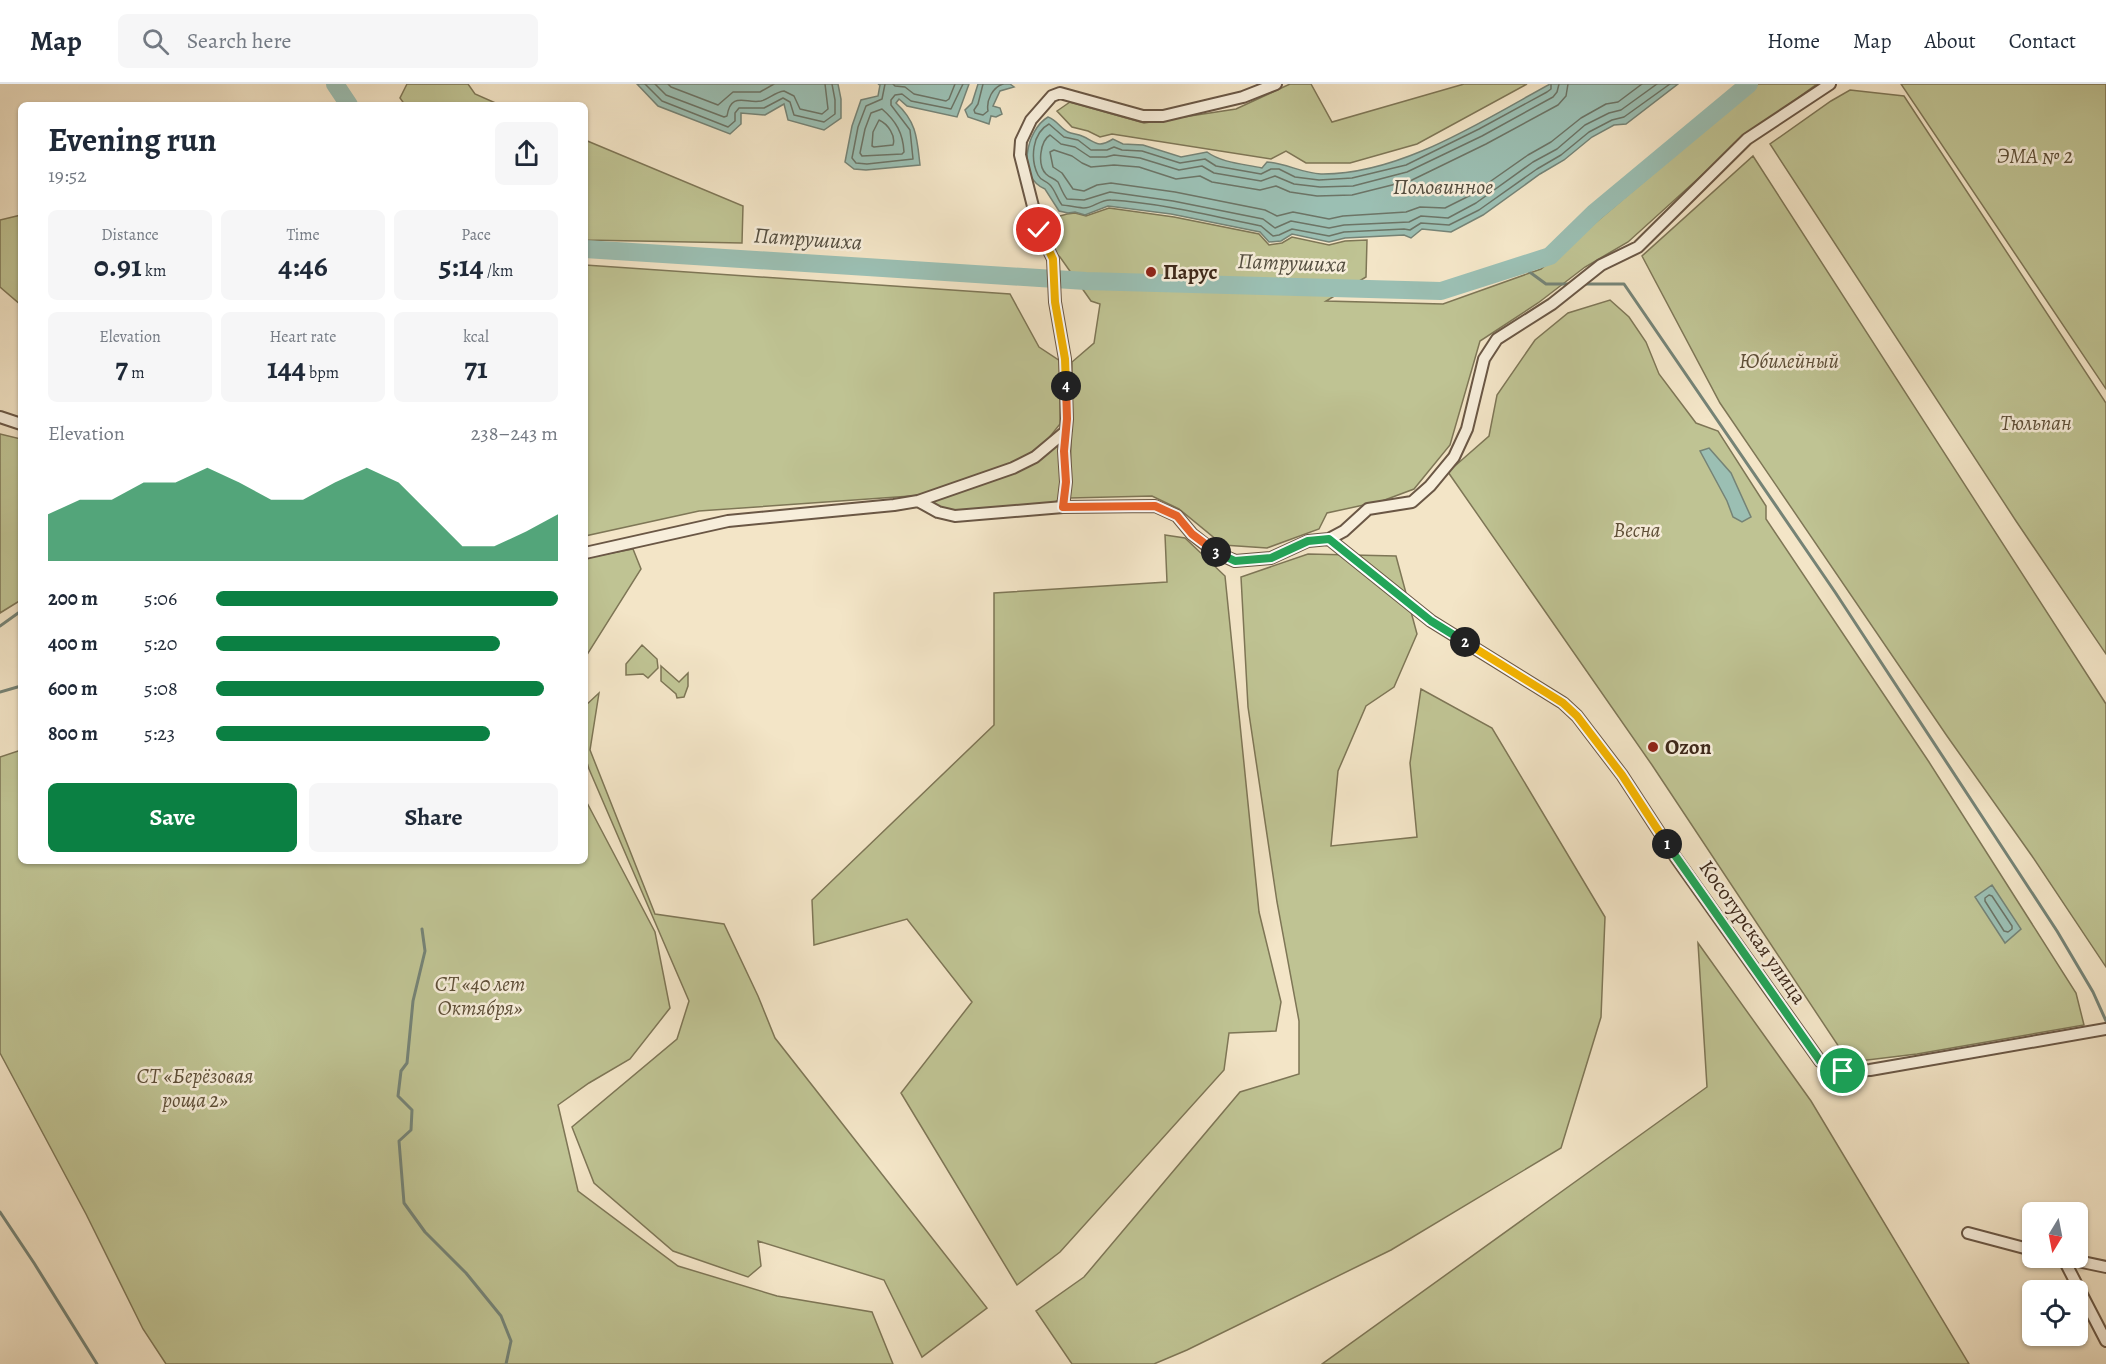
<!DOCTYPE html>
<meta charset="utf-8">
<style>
:root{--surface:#fff;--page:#f6f6f7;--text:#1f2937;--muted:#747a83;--line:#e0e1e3;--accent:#0b8043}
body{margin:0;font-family:Alegreya,serif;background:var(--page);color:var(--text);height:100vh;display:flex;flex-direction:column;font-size:22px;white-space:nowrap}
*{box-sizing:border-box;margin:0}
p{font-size:20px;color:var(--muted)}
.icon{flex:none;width:33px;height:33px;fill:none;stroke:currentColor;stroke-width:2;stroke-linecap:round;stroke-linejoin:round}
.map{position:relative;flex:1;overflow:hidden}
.details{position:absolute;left:18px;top:18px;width:570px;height:762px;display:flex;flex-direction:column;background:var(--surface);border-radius:9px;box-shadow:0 2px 4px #0004}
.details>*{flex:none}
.needle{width:39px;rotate:190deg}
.controls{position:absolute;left:2022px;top:1118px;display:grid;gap:12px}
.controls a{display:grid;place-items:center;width:66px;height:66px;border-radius:9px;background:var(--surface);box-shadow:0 2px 4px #0004;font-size:30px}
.pin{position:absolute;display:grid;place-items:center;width:51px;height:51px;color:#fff;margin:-26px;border:3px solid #fff;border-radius:50%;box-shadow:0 2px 6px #0007}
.km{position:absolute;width:30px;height:30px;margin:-15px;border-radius:50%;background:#222;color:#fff;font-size:16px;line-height:30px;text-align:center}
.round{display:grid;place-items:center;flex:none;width:63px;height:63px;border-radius:9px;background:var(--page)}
.overview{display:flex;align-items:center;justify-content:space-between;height:102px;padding:0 30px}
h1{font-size:33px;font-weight:600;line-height:45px}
.stats{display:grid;grid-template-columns:repeat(3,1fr);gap:9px;height:102px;padding:6px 30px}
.stats div{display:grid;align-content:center;border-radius:9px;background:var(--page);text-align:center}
.stats b{font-size:30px;font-weight:600}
.stats small{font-size:16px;font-weight:400}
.stats p{font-size:16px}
.chart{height:168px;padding:12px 30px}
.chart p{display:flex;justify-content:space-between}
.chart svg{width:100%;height:108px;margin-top:6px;fill:var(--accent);opacity:.7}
.primary-button{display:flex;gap:12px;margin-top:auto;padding:12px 30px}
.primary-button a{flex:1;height:69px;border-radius:9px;background:var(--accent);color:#fff;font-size:24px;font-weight:600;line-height:69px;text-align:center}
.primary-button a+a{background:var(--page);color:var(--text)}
ul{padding:0 30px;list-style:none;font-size:20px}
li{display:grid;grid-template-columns:96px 72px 1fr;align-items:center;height:45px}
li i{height:15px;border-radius:8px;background:var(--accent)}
header{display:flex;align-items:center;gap:36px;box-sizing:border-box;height:84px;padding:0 30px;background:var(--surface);border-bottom:2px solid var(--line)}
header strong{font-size:28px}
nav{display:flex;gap:33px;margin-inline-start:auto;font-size:21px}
.search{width:420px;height:54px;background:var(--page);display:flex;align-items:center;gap:15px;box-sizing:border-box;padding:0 21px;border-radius:9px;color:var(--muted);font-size:22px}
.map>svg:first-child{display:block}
</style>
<header>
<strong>Map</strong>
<div class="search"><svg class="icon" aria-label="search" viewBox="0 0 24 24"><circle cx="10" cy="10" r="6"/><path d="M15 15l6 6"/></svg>Search here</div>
<nav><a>Home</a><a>Map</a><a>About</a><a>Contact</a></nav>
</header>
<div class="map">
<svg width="2106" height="1280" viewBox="0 0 2106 1280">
<rect width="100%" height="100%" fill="#f3e5c7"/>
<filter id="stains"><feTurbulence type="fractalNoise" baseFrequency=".00333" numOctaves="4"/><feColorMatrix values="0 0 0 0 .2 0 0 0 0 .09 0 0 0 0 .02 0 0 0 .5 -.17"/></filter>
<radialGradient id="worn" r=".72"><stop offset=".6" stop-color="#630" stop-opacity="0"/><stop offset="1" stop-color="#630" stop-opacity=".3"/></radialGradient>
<path fill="#bfc393" stroke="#7e7656" stroke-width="1.5" d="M407 0H468L475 10 500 21H405L400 14Z
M1290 0H1311L1332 38 1464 0H1527L1417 60 1350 79H1306L1286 67 1271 75 1112 50 1100 53 1088 47 1072 43 1057 27 1070 18 1144 39 1236 25Z
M1758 0H1817L1743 54 1628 158 1585 183 1538 219 1480 257 1450 361 1414 405 1382 417 1327 429 1319 445 1267 464 1223 461 1179 425 1152 412 1070 414 1072 278 1094 259 1100 220 1091 217 1060 173 1053 167 1042 137 1067 130 1075 129 1086 132 1109 124 1174 133 1259 150 1269 161 1282 159 1292 153 1329 161 1345 157 1367 156 1366 193 1326 217 1443 220 1541 185Z
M1901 0H2106V305Z
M1850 6 1904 12 2106 319V570L2016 437 1770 60 1831 17Z
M585 56 743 122 742 159 585 156Z
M1753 72 2106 620V883L2032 772 1947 652 1720 319 1642 172Z
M21 131V221L0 203V136Z
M585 181 1010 210 1039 263 1060 277V340L1044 360 1018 377 925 411 699 427 585 452Z
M1610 216 1629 233 1646 258 1659 290 1696 339 1718 347 1766 422V435L1929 678 2076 909 2084 941 1917 970 1859 977 1839 963 1652 681 1448 388 1489 352 1497 311 1535 256 1568 229Z
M0 350 21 355V516L0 529Z
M1060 356 1063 398 1060 414 1052 421 951 429 931 420 937 414 1017 386Z
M1165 451 1185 454 1225 492 1259 828 1281 918 1276 947 1229 949 1224 986 1060 1168 1017 1201 901 1009 972 918 907 835 814 861 812 816 994 641V509L1167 498Z
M633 465 641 485 585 574V474Z
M1308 470 1396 472 1417 550 1394 603 1366 622 1338 687 1331 762 1417 753 1410 679 1421 605 1492 644 1605 833 1601 933 1561 1064 1391 1166 1187 1266 1154 1280H1072L1036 1227 1084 1193 1240 1008 1299 990V937L1277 818 1248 623 1241 493Z
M642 561 657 575 658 584 648 594 643 590 626 591V580Z
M661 582 679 598 688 589V602L684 613 677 614 676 610 661 597Z
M599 609 590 666 655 830 724 840 758 912 775 954 987 1224 922 1273 884 1196 758 1157 761 1182 748 1193 673 1167 594 1099 572 1043 677 955 689 917 589 685 585 672V622Z
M21 666V777H585V715L655 848 670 924 630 975 589 999 558 1021 578 1107 678 1182 777 1212 872 1228 893 1280H166L143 1245 86 1130 0 969V673Z
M1698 859 1811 1017 1969 1280H1322L1707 1003Z"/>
<path fill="#9bbfb3" stroke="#758376" stroke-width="1.5" d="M637 0H838L841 15V34L824 46 788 36 784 20 765 31 741 29V40L730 50 658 22Z
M878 0H969L957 33 907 22 899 15 896 19C917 38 917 55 920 81L866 86 854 85 845 78 852 42 861 16 878 12 880 1Z
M978 0H1010L1014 3 1000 7 993 22 1000 24 1002 30 996 33 991 32 989 40 968 33 965 26 972 19Z
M1550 0H1678L1626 40 1614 41 1592 53 1564 76 1540 90 1483 131 1451 148 1422 145 1411 154 1404 151 1345 154 1329 158 1292 150 1281 157 1269 158 1260 148 1171 130 1108 122 1085 131 1075 128 1068 129 1059 127 1045 105C1016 93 1026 46 1048 33 1057 36 1060 44 1068 48 1072 50 1078 50 1082 52 1096 58 1097 65 1113 55L1123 60 1143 61 1181 73 1207 68C1222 79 1244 80 1262 84L1267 78C1286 79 1301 89 1321 90 1400 91 1482 37 1550 0Z
M1709 364 1731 389 1751 433 1742 438 1733 433 1727 417 1700 367Z
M1992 801 2021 845 2005 859 1975 813Z"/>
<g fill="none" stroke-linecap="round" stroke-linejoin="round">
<path stroke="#6c7466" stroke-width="1.5" d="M645 0 662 17 728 43 735 37V29L739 24H764L783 14 790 18 794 31 824 38 835 30V16L832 0
M655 0 666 11 724 33 727 32C731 7 746 20 761 17 769 15 775 8 784 7L794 12 800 25 822 30 828 25 825 0
M668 0 671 3 718 21 733 8H760L774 0
M885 0 882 15 866 22 858 43 852 74 856 79 867 80 913 75 910 46 891 21V16L895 11 902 10 911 17 951 25 963 0
M893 0 895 2 905 3 914 10 946 17 949 15 955 0
M983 0 978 20 974 26 975 29 983 31 988 27C986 16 993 3 1003 0
M1551 0V5L1547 8 1479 45 1406 81 1352 94 1319 96 1295 93 1279 85H1271L1261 90 1216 82 1205 75 1180 79 1142 67 1122 66 1114 63 1107 66H1091L1078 56 1064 53 1049 40C1032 49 1030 75 1038 91 1041 97 1045 96 1049 100 1055 105 1057 115 1062 121 1064 121 1082 124 1084 124 1093 124 1101 115 1111 116 1161 119 1212 132 1261 142L1273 152 1279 151 1292 145 1329 152 1344 148 1404 145 1410 146 1421 139 1449 141 1479 126 1537 85 1561 71 1589 48 1612 36 1624 33 1670 0
M1559 0 1557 8 1553 13 1482 52 1407 88 1353 102 1320 103 1294 100 1275 92 1261 97 1214 89 1202 82 1179 86 1140 74 1114 71 1106 73H1090L1075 63 1061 60 1050 51C1040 57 1037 81 1046 90 1050 94 1054 94 1058 98 1061 104 1063 110 1067 115L1084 116 1110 108 1173 117 1263 135 1275 144 1291 137 1329 144 1344 141 1409 138 1421 132 1448 134 1476 119 1533 78 1557 65 1585 41 1609 29 1621 26 1657 0
M1568 0 1566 12 1558 21 1486 60 1412 96 1352 111 1317 112 1290 108 1276 102 1260 106 1212 98 1200 92 1176 95 1139 83 1114 81 1091 83 1082 79 1072 72 1054 66 1050 68 1053 83 1062 89 1073 105 1084 107 1097 101 1111 99 1175 108 1265 126 1277 132 1293 128 1329 135 1343 132 1406 128 1420 123 1445 124 1471 111 1528 71 1551 58 1581 34 1606 20 1618 18 1642 0
M882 25C896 37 903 49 904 68L902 70 862 72 860 69 865 45 871 29Z
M879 36C888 40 896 52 893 61L874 63 872 62 873 48Z
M1989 811 1992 812 2012 842V845L2008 848 2004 847 1985 817V814Z"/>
<path stroke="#758376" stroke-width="3" d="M1520 181 1546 200H1571
M1583 200H1624L1835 508 2057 847 2093 908 2106 937
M0 542 21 527
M0 608 21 602
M422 845 425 867 413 917 407 979 401 987 398 1012 412 1026 411 1046 399 1057 404 1119 425 1148 466 1189 501 1232 511 1257 506 1280
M0 1128 34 1179 97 1280"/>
<path stroke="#9bbfb3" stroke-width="18" d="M335 0 349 21
M585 165 1086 197 1441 207 1550 172 1594 129 1749 0"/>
<g stroke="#6a5745" stroke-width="14">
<path id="minor" d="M0 333 21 340
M918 417 1013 384 1035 373 1066 347
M1063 423 1066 398 1064 367 1067 335 1065 275 1055 218 1053 175 1039 146 1020 71 1021 57 1031 36 1052 12 1060 9 1143 32H1163L1243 13 1276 0
M1329 455 1344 447 1368 425 1412 418 1430 402 1454 373 1467 345 1484 275 1497 255 1552 220 1601 181 1638 163 1747 55 1830 0
M585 469 728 437 894 421 918 417 938 428 955 432 1063 423 1155 422 1177 432 1192 450 1215 468 1235 477 1271 474 1308 457 1329 455 1431 537 1563 619 1577 632 1622 691 1676 774 1820 977 1843 987 1870 986 2106 945
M1968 1149 2032 1166
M2059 1173 2106 1183
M2063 1174 2106 1257"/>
</g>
<use href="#minor" stroke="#f7eedb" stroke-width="10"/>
</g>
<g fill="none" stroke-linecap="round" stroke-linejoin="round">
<g stroke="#fff" stroke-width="12">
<path id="split-1" d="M1667 760 1820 977 1843 987"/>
</g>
<g stroke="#fff" stroke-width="12">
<path id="split-2" d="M1465 558 1563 619 1577 632 1622 691 1667 760"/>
</g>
<g stroke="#fff" stroke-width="12">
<path id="split-3" d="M1216 468 1235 477 1271 474 1308 457 1329 455 1431 537 1465 558"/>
</g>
<g stroke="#fff" stroke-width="12">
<path id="split-4" d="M1066 302 1067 335 1064 367 1066 398 1063 423 1155 422 1177 432 1192 450 1216 468"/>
</g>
<g stroke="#fff" stroke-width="12">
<path id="split-5" d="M1039 146 1053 175 1055 218 1065 275 1066 302"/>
</g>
<use href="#split-1" stroke="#22a559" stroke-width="8"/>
<use href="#split-2" stroke="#f5b400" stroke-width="8"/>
<use href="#split-3" stroke="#22a559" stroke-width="8"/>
<use href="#split-4" stroke="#f0652b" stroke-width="8"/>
<use href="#split-5" stroke="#f5b400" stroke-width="8"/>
</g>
<g fill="#8f2418" stroke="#f7eedb" stroke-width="2">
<circle cx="1151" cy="188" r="6"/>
<circle cx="1653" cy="663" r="6"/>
</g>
<g text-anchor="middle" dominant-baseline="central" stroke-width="5" stroke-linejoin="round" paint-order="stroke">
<g font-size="21" font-style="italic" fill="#5e4f38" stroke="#f7eedb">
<text x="2035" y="72">ЭМА № 2</text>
<text x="1789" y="277">Юбилейный</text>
<text x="2036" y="339">Тюльпан</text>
<text x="1637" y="446">Весна</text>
<text x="480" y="900">СТ «40 лет<tspan x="480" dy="24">Октября»</tspan></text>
<text x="195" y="992">СТ «Берёзовая<tspan x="195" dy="24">роща 2»</tspan></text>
</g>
<g font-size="21" font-weight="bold" fill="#3d281a" stroke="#f7eedb" text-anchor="start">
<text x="1163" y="188">Парус</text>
<text x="1665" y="663">Ozon</text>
</g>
<g font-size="21" fill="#3d281a" stroke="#f7eedb">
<text transform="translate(1753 848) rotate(55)">Косотурская улица</text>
</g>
<g font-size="22" font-style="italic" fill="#544e40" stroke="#f7eedb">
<text x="1443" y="103">Половинное</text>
<text transform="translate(808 155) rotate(4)">Патрушиха</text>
<text transform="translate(1292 179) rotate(2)">Патрушиха</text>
</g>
</g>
<rect width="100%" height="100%" filter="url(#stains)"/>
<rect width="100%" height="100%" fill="url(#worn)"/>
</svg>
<div class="controls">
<a><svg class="needle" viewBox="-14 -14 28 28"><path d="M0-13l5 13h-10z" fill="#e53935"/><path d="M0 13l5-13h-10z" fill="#747a83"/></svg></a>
<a><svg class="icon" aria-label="locate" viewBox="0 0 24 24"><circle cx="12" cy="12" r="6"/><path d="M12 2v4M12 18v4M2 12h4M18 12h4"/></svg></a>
</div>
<div class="pin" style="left:1843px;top:987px;background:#1e9e55"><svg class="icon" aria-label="arrive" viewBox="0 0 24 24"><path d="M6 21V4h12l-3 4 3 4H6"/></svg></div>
<div class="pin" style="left:1039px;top:146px;background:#d93025"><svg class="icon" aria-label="check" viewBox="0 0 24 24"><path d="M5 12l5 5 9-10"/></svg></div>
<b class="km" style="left:1667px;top:760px">1</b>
<b class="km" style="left:1465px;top:558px">2</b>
<b class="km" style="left:1216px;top:468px">3</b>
<b class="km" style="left:1066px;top:302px">4</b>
<section class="details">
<div class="overview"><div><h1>Evening run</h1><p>19:52</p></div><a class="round"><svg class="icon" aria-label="share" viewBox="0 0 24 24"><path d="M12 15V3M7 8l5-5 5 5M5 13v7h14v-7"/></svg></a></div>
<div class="stats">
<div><p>Distance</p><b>0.91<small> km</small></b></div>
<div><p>Time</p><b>4:46</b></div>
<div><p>Pace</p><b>5:14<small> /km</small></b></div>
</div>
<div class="stats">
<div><p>Elevation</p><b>7<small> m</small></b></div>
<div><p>Heart rate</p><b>144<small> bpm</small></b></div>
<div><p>kcal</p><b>71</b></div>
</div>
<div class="chart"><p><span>Elevation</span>238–243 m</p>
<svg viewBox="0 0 160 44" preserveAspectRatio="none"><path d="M0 44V25L10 19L20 19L30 12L40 12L50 6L60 12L70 19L80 19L90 12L100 6L110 12L120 25L130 38L140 38L150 32L160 25V44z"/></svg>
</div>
<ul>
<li><b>200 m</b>5:06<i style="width:100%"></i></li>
<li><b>400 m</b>5:20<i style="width:83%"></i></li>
<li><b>600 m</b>5:08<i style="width:96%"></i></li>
<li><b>800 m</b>5:23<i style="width:80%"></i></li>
</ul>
<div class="primary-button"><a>Save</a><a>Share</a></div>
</section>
</div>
